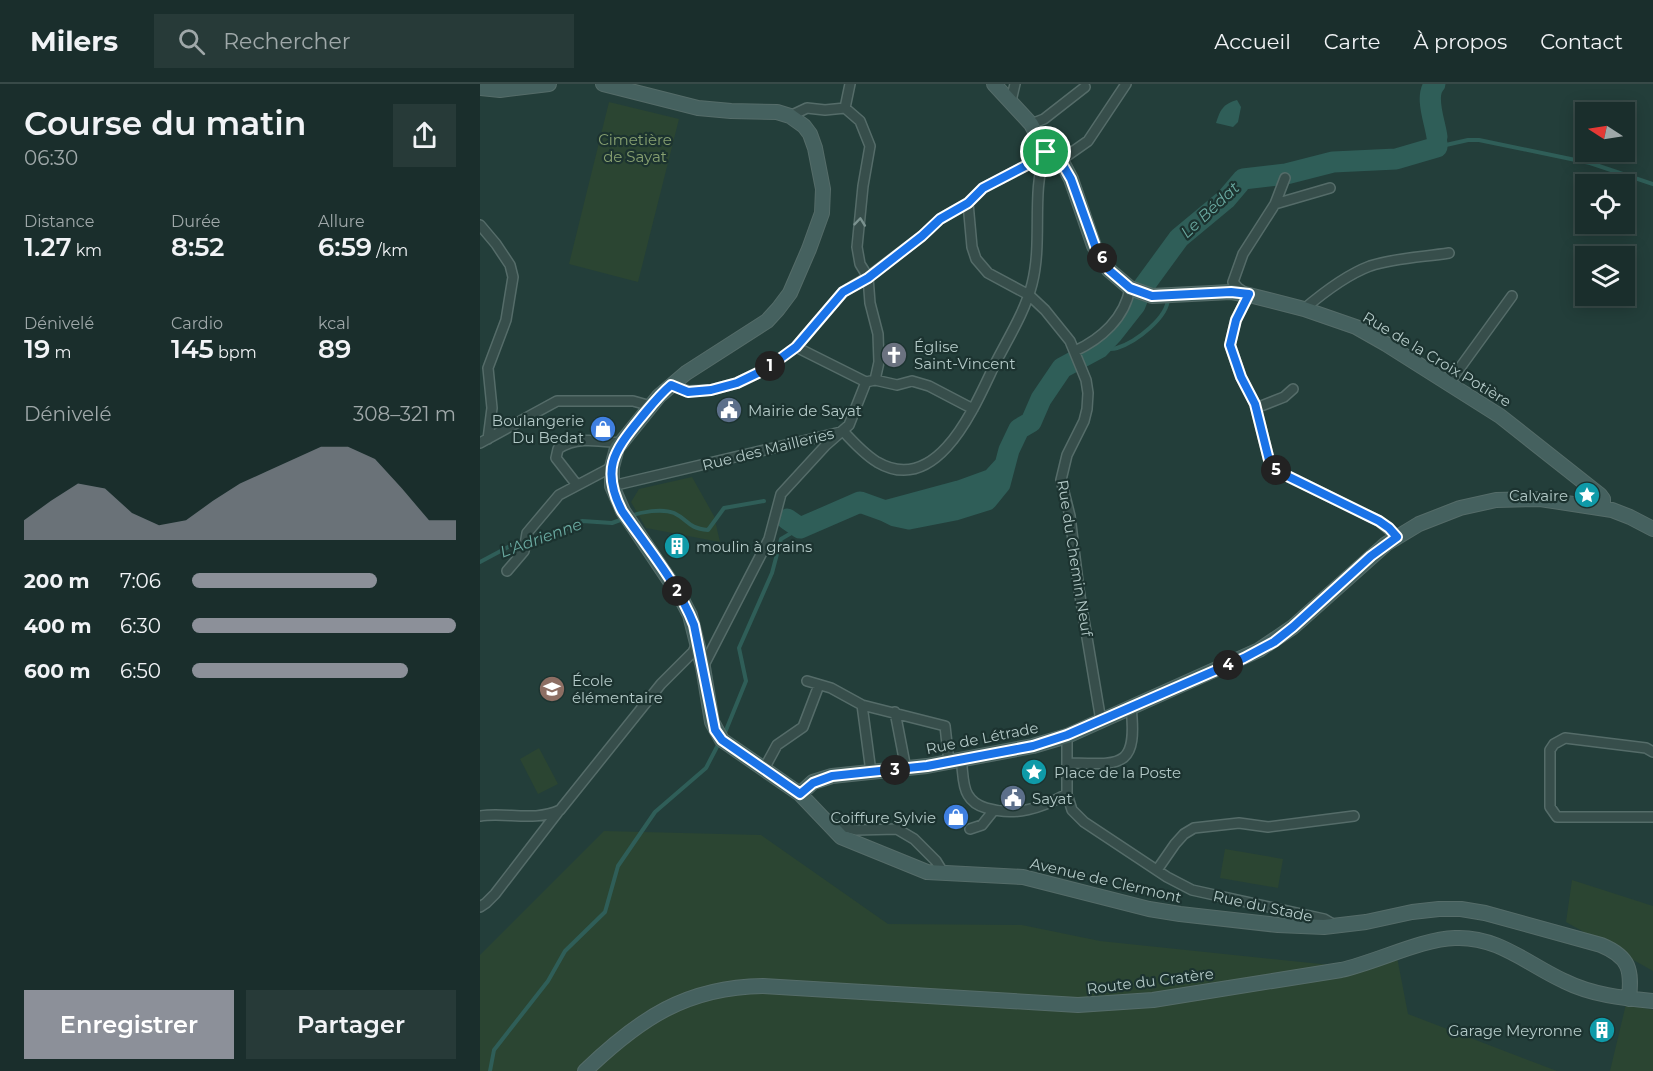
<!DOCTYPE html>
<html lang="fr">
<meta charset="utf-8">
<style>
:root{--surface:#1a2e2c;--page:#273a38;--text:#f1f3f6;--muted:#9fa8a9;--line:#384a48;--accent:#8c9099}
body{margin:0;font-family:Montserrat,sans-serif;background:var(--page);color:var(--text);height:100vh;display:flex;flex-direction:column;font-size:22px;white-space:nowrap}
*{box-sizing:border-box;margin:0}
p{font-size:20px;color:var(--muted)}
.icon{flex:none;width:33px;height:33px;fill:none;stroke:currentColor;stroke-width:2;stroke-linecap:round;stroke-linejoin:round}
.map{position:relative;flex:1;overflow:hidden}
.details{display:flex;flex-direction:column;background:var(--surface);width:480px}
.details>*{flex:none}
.needle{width:39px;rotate:282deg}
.buttons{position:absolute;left:1095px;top:18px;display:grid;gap:12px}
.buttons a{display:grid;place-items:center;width:60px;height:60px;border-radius:0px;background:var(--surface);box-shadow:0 3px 15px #0003,0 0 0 2px var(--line);font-size:30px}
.pin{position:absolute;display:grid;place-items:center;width:51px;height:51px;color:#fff;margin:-26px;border:3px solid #fff;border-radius:50%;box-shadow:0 2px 6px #0007}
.km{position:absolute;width:30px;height:30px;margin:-15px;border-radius:50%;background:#222;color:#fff;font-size:16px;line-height:30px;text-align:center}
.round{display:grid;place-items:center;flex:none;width:63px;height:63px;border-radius:0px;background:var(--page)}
.overview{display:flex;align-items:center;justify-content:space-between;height:102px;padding:0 24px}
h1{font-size:33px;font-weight:600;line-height:45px}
.stats{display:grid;grid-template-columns:repeat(3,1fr);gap:9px;height:102px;padding:6px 24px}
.stats div{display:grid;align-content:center}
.stats b{font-size:26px;font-weight:600}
.stats small{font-size:16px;font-weight:400}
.stats p{font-size:16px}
.chart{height:168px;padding:12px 24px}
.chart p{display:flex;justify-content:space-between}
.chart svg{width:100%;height:108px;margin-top:6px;fill:var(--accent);opacity:.7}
.primary-button{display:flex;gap:12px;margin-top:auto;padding:12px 24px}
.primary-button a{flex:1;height:69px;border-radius:0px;background:var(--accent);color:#fff;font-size:24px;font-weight:600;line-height:69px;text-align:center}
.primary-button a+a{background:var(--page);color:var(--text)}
ul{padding:0 24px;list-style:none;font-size:20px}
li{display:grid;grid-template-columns:96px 72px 1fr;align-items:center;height:45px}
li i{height:15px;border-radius:8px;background:var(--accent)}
header{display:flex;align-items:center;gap:36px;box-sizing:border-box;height:84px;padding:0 30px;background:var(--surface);border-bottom:2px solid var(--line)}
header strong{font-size:28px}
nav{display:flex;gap:33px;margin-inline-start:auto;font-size:21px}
.search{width:420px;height:54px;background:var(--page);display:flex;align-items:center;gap:15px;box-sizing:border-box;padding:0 21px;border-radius:0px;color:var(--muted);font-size:22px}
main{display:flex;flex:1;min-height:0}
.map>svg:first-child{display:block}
</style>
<header>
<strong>Milers</strong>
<div class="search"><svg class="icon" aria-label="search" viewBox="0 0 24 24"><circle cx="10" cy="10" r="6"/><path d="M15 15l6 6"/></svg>Rechercher</div>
<nav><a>Accueil</a><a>Carte</a><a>À propos</a><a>Contact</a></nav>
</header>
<main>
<section class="details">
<div class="overview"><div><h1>Course du matin</h1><p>06:30</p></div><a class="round"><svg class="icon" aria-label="share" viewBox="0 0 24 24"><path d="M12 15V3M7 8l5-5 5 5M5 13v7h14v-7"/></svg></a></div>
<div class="stats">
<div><p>Distance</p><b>1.27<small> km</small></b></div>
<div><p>Durée</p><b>8:52</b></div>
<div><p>Allure</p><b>6:59<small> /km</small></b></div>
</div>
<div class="stats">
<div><p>Dénivelé</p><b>19<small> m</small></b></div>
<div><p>Cardio</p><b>145<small> bpm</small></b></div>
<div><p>kcal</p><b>89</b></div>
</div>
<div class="chart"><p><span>Dénivelé</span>308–321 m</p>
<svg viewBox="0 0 160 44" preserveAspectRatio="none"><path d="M0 44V36L10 28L20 21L30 23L40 33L50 38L60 36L70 28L80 21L90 16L100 11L110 6L120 6L130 11L140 23L150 36L160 36V44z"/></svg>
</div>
<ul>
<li><b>200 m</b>7:06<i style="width:70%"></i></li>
<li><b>400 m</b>6:30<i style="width:100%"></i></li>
<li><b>600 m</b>6:50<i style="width:82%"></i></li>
</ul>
<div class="primary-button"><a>Enregistrer</a><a>Partager</a></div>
</section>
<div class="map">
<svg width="1173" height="987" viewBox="0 0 1173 987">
<rect width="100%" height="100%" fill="#233e3a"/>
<path fill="#2b4532" d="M129 18 199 35 158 198 89 180Z
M212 393 234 432 240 458 166 444 151 418 159 405Z
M59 664 78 700 58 710 40 675Z
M124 747 281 751 408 840 542 841 620 857 870 883 917 873 928 930 1077 987H0V871Z
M745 765 803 775 798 804 740 794Z
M1092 796 1173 822V887L1086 838Z
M1146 920 1173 926V987H1130Z"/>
<path fill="#2f5e58" d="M757 16 761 23 758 38 753 43 736 39C740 26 743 20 757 16Z"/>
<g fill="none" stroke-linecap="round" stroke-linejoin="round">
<path stroke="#2f5e58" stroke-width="4" d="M957 63 988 56H999L1110 79 1173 100
M619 264C625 265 631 266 637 264 656 258 689 233 688 213
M150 432C161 428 182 424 194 429 209 436 207 444 228 446L244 424 284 417
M0 478 32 461 79 449 102 437 132 439 143 435
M244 651 266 597 259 564 292 489 301 455 320 444
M10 987 14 966 68 897 85 867 125 828 138 782 175 728 226 684 240 657"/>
<path stroke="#2f5e58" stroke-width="21" d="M955 0C944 12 955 37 957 53
M405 427 479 407 512 395 523 383
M307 435 320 444 380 418 405 427 415 432 429 435 475 426 507 416 520 400 529 366 539 345 551 338 561 315 582 284 619 264 633 249 655 221 661 206 699 154 746 115 763 95 806 90 853 78 916 75 957 63V59"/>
<g stroke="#556c69" stroke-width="12">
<path id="street" d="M531 17 535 0
M365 24 370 0
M310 32 327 24 345 26 365 24 380 37 390 62 383 102 377 163 380 180 388 193 390 219 398 250 399 278 395 296
M551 40 564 35 605 3
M581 76 608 57 646 0
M850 104 795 120 763 170 753 198 758 204 769 211 756 235 750 261 761 293 775 320 791 384 899 437 917 453
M488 119 492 163 496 175 508 189 549 211 565 226 590 257 606 296 608 309 607 325 604 337 587 371 581 396 590 432 599 506 621 637
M795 120 805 94
M0 141 16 160 30 181 33 193 26 236 8 284 12 324 8 355
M824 225C844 208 866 191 890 182 915 174 943 173 969 169
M316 263 386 298
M595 267C621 255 645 234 650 204
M969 299 1032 212
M191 301 208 307 231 306 257 299 286 285 316 263 363 208 388 193 442 152 460 135 488 119 503 104 553 78 566 68
M776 324 804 313 813 305
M363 347C373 358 384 370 397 378 457 413 494 324 514 282 527 256 545 228 552 200 563 157 551 110 565 69
M0 359 77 317H153L171 322
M97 401 76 374 78 365C96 352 120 357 140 359
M132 402 361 348
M27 487 44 467 47 449 79 411 132 383
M223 583 289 455 301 410 346 361 369 341 386 298 395 296 417 301 432 297 449 302 493 325
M327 597 351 604 382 621 465 642 469 678
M382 621 391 688
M415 628 426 685
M587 652V710L592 726 604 738 687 793 712 806 844 835 856 842
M1173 668 1166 664 1085 654 1074 660 1070 666V723L1077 733H1173
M481 675C483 685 482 702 488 711 492 718 499 722 506 724 536 733 561 724 587 710
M587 679C640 680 658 686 651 623
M284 685 297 661 323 643 339 601
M0 732C26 728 55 738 80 726L181 600 213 568 218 558
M348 739 376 746 417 745 434 755 456 777 464 790
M490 745 502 741 514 726
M677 786 695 760 704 750 714 744 759 739 788 743 874 732
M0 823 6 819 15 810 78 728"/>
</g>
<g stroke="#556c69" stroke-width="16">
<path id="secondary" d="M123 0 218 24 251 27 297 28 310 32 324 42 330 50 335 64 343 105 342 129 329 165 310 209 298 225 287 237 206 289 179 312 137 364 132 383V402L143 427 200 512 210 531 223 583 232 638 242 656 320 710 361 753 447 788 543 793 669 825 700 830 798 841 844 843 886 838 932 828 959 825H981L1005 829 1121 861C1150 873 1152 886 1149 915
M514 0 551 40 566 68 581 76 591 95 614 162 629 186 650 204 672 212 751 208 769 211 824 225 876 243 906 260 1020 332 1120 411 1123 415V424
M0 4 20 6 69 0
M320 710 333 698 352 692 447 682 553 662 587 652 779 566 813 543 906 460 939 440 980 424 1016 416 1060 415 1132 426 1150 433 1173 445
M105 987C159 935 206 903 283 902L598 921 673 916 861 886C897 878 941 855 975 854 1018 852 1047 880 1084 897 1112 911 1142 914 1173 917"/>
</g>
<use href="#street" stroke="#374e4b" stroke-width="9"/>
<use href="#secondary" stroke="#45615f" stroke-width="14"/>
</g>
<defs><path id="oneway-chevron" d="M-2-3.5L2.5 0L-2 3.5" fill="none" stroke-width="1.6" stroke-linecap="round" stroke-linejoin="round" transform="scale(1.5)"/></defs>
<use stroke="#7b928f" href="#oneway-chevron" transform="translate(380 138) rotate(-84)"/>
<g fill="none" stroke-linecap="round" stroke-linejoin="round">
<g stroke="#fff" stroke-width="12">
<path id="route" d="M566 68 580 76 591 95 615 162 629 186 650 204 672 212 751 208 769 210 756 236 750 261 761 293 775 320 791 384 899 437 909 444 917 453 891 472 813 543 794 558 764 574 587 651 553 662 447 682 352 692 333 699 320 710 242 656 235 646 214 541C198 500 167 463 142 427 121 386 133 368 160 335 170 323 179 311 191 301L208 308 231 306 257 299 286 285 316 263 363 208 388 194 442 152 460 135 488 119 503 104 553 78Z"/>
</g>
<use href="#route" stroke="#1a73e8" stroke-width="8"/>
</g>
<defs>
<g id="church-disc" transform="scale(1.35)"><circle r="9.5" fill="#6b7280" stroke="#1c3330"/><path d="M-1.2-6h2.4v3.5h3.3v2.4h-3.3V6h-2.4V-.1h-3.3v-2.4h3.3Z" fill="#fff"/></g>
<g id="civic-disc" transform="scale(1.35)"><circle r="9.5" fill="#5c6f8a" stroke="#1c3330"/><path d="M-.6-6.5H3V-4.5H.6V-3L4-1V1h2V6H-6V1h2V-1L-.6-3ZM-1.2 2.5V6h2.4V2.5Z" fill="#fff"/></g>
<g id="shop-disc" transform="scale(1.35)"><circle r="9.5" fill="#3f7fe0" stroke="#1c3330"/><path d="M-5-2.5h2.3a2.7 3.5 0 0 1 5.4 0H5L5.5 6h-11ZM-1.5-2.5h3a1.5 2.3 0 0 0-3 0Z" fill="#fff"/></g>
<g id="sight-disc" transform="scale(1.35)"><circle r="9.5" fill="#0f9aa8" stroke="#1c3330"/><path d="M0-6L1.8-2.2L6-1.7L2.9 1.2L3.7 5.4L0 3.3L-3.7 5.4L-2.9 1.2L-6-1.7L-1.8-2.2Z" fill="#fff"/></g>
<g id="building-disc" transform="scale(1.35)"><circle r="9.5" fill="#0f9aa8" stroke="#1c3330"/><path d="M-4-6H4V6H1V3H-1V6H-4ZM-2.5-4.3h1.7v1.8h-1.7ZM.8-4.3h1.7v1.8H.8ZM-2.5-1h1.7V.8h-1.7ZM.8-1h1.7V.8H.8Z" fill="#fff"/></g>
<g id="school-disc" transform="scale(1.35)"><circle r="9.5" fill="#8d6e63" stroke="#1c3330"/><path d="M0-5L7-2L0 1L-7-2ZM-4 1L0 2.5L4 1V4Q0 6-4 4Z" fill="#fff"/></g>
</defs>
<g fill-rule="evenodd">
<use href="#church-disc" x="414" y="271"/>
<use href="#civic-disc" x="249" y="326"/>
<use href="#shop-disc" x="123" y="345"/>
<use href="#sight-disc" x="1107" y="411"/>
<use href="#building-disc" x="197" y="462"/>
<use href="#school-disc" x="72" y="605"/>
<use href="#sight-disc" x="554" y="688"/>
<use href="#civic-disc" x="533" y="714"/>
<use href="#shop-disc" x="476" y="733"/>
<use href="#building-disc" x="1122" y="946"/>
</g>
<g text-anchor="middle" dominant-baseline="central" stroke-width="4.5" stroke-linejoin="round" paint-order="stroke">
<g font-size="15" fill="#87a070" stroke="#1c3330">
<text x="155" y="55">Cimetière<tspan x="155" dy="17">de Sayat</tspan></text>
</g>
<g font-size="15" fill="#b3c9c7" stroke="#1c3330" text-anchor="start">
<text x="434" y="262">Église<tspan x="434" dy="17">Saint-Vincent</tspan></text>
<text x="268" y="326">Mairie de Sayat</text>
<text x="104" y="336" text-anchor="end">Boulangerie<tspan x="104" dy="17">Du Bedat</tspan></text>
<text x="1088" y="411" text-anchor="end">Calvaire</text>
<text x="216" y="462">moulin à grains</text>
<text x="92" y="596">École<tspan x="92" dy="17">élémentaire</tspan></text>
<text x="574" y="688">Place de la Poste</text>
<text x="552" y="714">Sayat</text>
<text x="456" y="733" text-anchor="end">Coiffure Sylvie</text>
<text x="1102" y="946" text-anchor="end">Garage Meyronne</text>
</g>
<g font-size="15" fill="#b3c9c7" stroke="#1c3330">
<text transform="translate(957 275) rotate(31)">Rue de la Croix Potière</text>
<text transform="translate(288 365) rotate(-14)">Rue des Mailleries</text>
<text transform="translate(595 474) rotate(81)">Rue du Chemin Neuf</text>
<text transform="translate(502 654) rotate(-11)">Rue de Létrade</text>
<text transform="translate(626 796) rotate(13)">Avenue de Clermont</text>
<text transform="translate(783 822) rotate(12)">Rue du Stade</text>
<text transform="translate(670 897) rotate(-7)">Route du Cratère</text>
</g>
<g font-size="16" font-style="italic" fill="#6aaaa1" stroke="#1c3330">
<text transform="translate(730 126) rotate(-43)">Le Bédat</text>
<text transform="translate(61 454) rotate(-20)">L'Adrienne</text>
</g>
</g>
</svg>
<div class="buttons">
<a><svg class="needle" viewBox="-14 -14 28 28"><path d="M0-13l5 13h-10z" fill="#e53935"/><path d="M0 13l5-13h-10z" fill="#9fa8a9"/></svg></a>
<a><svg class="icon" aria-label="locate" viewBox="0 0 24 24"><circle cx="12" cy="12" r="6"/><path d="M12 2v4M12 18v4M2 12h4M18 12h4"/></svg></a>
<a><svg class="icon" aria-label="layers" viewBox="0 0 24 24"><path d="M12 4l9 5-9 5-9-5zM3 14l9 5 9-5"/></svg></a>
</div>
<div class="pin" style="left:566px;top:68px;background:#1e9e55"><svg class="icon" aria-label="arrive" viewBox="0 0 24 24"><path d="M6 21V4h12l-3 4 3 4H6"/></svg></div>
<b class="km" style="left:290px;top:282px">1</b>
<b class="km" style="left:197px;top:507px">2</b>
<b class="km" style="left:415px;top:686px">3</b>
<b class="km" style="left:748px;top:581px">4</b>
<b class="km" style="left:796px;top:386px">5</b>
<b class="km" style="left:622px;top:174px">6</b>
</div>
</main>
